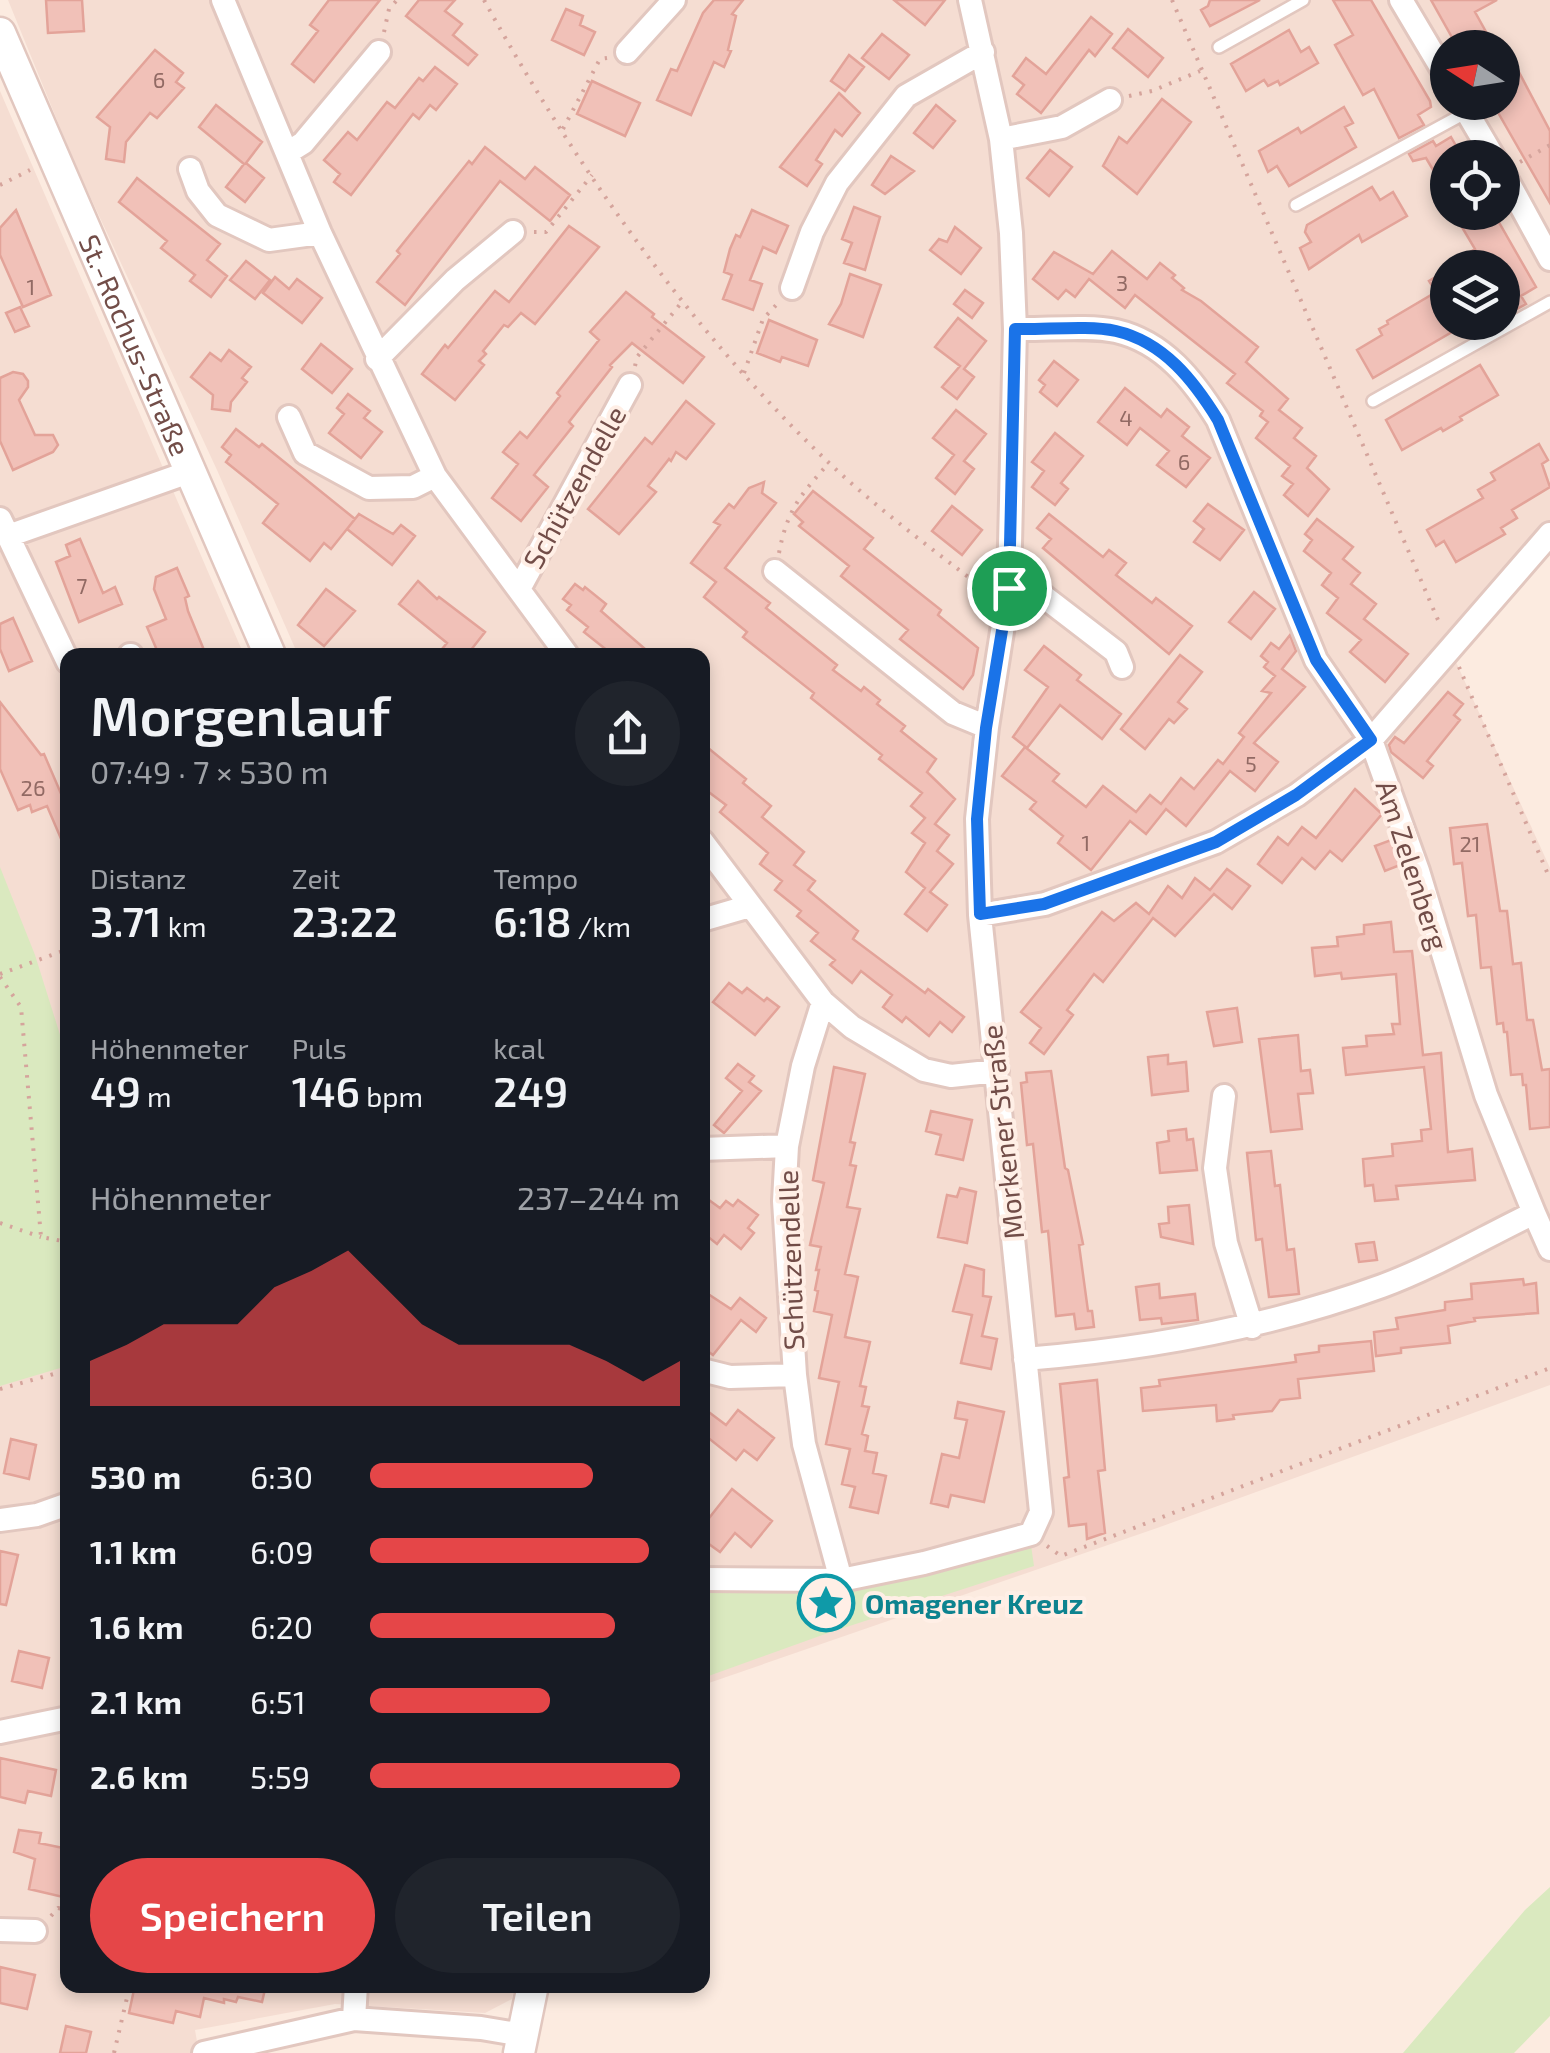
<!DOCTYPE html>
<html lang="de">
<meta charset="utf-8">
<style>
:root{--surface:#171b24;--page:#20242c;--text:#f1f3f6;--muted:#9ea1a6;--accent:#e54648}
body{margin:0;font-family:"Exo 2",sans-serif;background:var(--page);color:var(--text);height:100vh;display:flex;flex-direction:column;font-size:38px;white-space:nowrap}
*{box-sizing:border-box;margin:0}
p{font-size:32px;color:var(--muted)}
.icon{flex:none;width:55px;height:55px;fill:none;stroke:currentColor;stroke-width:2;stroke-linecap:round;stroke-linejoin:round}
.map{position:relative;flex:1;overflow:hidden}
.details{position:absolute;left:60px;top:648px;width:650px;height:1345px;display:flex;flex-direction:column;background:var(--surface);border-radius:20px;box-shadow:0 5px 15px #0003}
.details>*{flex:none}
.needle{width:65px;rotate:282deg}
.fabs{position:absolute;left:1430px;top:30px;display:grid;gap:20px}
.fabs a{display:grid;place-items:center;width:90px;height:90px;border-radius:50%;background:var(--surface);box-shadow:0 5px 15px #0003;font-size:50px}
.pin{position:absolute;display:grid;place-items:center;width:85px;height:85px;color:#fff;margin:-42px;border:5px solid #fff;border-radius:50%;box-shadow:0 2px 10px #0007}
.round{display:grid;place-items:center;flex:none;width:105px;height:105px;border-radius:52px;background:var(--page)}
.head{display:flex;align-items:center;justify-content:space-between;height:170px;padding:0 30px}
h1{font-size:55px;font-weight:600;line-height:75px}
.metrics{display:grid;grid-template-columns:repeat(3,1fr);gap:15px;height:170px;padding:10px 30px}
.metrics div{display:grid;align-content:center}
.metrics b{font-size:42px;font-weight:600}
.metrics small{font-size:28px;font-weight:400}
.metrics p{font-size:28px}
.chart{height:280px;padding:20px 30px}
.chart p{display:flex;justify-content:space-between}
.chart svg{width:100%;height:180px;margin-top:10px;fill:var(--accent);opacity:.7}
.primary-button{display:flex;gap:20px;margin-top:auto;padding:20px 30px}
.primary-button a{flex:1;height:115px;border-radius:60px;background:var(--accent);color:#fff;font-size:40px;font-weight:600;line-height:115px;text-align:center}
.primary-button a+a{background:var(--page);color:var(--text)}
ul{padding:0 30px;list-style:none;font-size:32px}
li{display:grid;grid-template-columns:160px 120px 1fr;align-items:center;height:75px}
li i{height:25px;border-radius:12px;background:var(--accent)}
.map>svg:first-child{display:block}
</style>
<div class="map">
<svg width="1550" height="2053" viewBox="0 0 1550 2053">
<rect width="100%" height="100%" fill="#fcebe0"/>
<path fill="#f5ddd2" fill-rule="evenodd" d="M8 0H1550V537L1445 638 1550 868V1385L1160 1527 703 1685 702 655H298L217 470 75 164ZM1448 48H1502V102H1448ZM1448 158H1502V212H1448ZM1448 268H1502V322H1448Z
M0 91 244 655H68V1985H515L512 1999 485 2013 335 2004 195 2030 199 2053H0Z"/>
<path fill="#dae9bf" d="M0 867 35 955 67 1057V1366L0 1386Z
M1031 1545 1034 1566 828 1633 703 1678V1590L818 1591Z
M1550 1887V2016L1514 2053H1403L1525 1910Z"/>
<path fill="#f1c1b8" stroke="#e3a399" stroke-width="2.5" d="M46 0H82L84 31 48 33Z
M329 0H380L314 82 292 64 318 31 310 25Z
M419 0H455L445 11 462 24 453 35 477 55 468 65 406 16Z
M714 0H743L732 14 736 16 728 50 731 51 724 67 714 62 691 115 657 100 671 69 677 71 703 13Z
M894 0H945L925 25Z
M1210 0H1260L1210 26 1201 10 1208 6Z
M1333 0H1371L1430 101 1431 107 1418 115 1424 125 1399 138 1374 89 1363 95 1335 45 1353 35Z
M1431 0H1497L1475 12 1495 48H1458Z
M566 9 583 16 580 25 595 32 584 55 552 40Z
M1091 17 1112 34 1095 56 1089 50 1041 113 1017 94 1024 85 1013 76 1026 58 1046 74Z
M1128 29 1163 58 1148 77 1113 48Z
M1289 30 1301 52 1309 47 1318 63 1280 85 1278 81 1268 86 1264 80 1246 91 1231 64Z
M882 34 909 55 889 79 862 58Z
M1502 40 1550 131V203L1492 102H1502Z
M155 50 183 73 176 82 184 88 157 118 150 113 126 142 124 162 106 159 110 127 97 117Z
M849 55 864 67 845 91 831 81Z
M435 67 457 84 436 110 430 105 419 119 413 114 351 195 334 182 340 174 324 160 348 132 357 140 387 102 395 108 419 78 423 81Z
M592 81 640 103 625 136 577 114Z
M839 93 860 113 842 136 835 130 816 160 822 164 807 186 780 167Z
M1162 99 1191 122 1137 194 1103 166 1119 137 1127 143Z
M216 105 262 142 246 163 264 178 245 202 226 187 244 164 199 127Z
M936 105 955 121 933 148 914 133Z
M1344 107 1353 123 1345 127 1356 147 1289 186 1277 166 1268 172 1259 151 1298 128 1301 133Z
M1451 137 1463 158H1448V195L1426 158 1413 161 1409 154 1433 141 1436 146Z
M485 147 525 179 535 167 570 195 550 221 500 181 405 305 377 282 400 254 397 251 469 161 472 164Z
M1050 150 1072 167 1049 196 1027 178Z
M891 156 914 171 885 194 872 185Z
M137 178 220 244 207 260 227 276 211 297 190 281 195 275 161 248 167 241 119 202Z
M1372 187 1380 200 1393 192 1407 216 1362 242 1359 235 1309 269 1300 248 1311 242 1305 232 1307 225Z
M854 207 880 217 865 270 844 263 852 243 842 239Z
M16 210 51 295 23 307 0 255V228Z
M752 210 788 226 776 253 763 247 750 280 762 284 753 310 723 299 732 275 724 272 730 249 736 235 740 237Z
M1453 212H1493L1536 287 1521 296 1526 304 1502 317V268H1444L1475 249Z
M569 226 599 247 535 324 521 313 508 327 504 325 483 351 486 354 479 361 484 365 455 400 422 374 445 345 448 348 495 291 509 302Z
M955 227 981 248 961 274 930 250 939 239 947 242Z
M1112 251 1147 279 1160 263 1175 275 1172 278 1184 288 1182 290 1201 301 1258 347 1246 362 1288 399 1279 410 1302 428 1294 438 1316 456 1307 468 1329 489 1308 516 1284 495 1293 484 1282 476 1290 466 1256 438 1268 422 1260 416 1263 411 1227 383 1235 374 1135 295 1125 308 1089 279 1075 297 1066 290 1058 299 1033 279 1054 252 1093 274Z
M246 261 270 280 255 299 230 280Z
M1448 270V322H1453L1457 329 1373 378 1357 350 1382 335 1379 329 1388 324 1387 321 1436 292 1429 281Z
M850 274 881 285 863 337 829 324 841 304Z
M275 277 289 289 297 279 322 298 302 323 263 293Z
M965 290 983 303 972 318 954 304Z
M626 292 654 314 652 317 704 357 683 383 632 343 610 365 612 367 569 422 573 426 534 475 548 487 521 521 492 498 518 464 503 452 520 432 527 438 560 396 557 393 599 340 590 332Z
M20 307 29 326 15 332 6 313Z
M958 318 986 341 964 369 974 377 957 399 942 387 960 366 935 347Z
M769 320 817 340 808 366 782 357 780 362 757 353Z
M321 344 352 369 332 393 302 369Z
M229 350 251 367 242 378 247 382 231 402 230 411 212 409 213 395 191 377 210 353 221 361Z
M1054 361 1078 380 1057 406 1040 392 1045 385 1039 380Z
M1480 365 1498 395 1460 417 1462 420 1443 431 1441 428 1402 450 1386 420Z
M13 372 23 374 28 381V387L19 400 35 435H53L58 445 53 452 13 470 0 441V378Z
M1125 388 1161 417 1167 409 1189 427 1182 436 1210 458 1186 487 1157 465 1169 451 1140 428 1127 445 1098 422Z
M348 394 370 411 364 418 382 432 361 458 329 433 344 414 337 408Z
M686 401 714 424 686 459 676 452 671 461 669 459 648 486 656 492 619 534 588 509 645 438 652 444Z
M956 410 986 434 964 461 974 469 955 494 936 478 954 455 933 438Z
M236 429 259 447 262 444 355 519 331 549 324 543 310 561 263 523 278 504 226 462 231 455 222 447Z
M1055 433 1083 456 1061 483 1068 489 1055 505 1032 487 1044 471 1032 462Z
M1539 444 1548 460 1542 464 1550 487 1512 510 1517 518 1501 528 1505 534 1456 562 1444 541 1436 546 1427 530 1483 498 1478 490 1495 480 1491 473Z
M764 482 762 493 776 503 725 568 770 603 766 608 837 665 833 670 861 691 864 687 880 700 877 704 905 726 901 731 936 759 927 772 955 799 935 824 949 835 937 851 953 864 930 892 947 905 927 931 905 914 925 888 906 872 925 843 912 833 925 818 911 806 922 793 879 759 882 755 811 698 814 693 743 637 747 632 704 597 716 582 691 563 720 525 714 522 729 504 734 508 749 488Z
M813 491 873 538 864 549 941 610 938 615 978 648 973 675 963 689 900 639 908 630 841 576 849 566 799 526 803 522 794 514Z
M1208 504 1244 530 1220 560 1194 542 1204 529 1194 521Z
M952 506 982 530 962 555 932 531Z
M359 514 393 534 401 525 415 536 392 565 347 529Z
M1049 514 1103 557 1109 550 1126 563 1116 575 1152 603 1156 598 1192 626 1169 654 1043 548 1051 539 1037 528Z
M1317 519 1353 547 1343 559 1360 573 1351 584 1376 604 1364 619 1408 654 1385 682 1350 652 1361 640 1327 613 1338 598 1322 585 1331 573 1304 551 1312 540 1305 534Z
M80 539 103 593 115 587 122 604 79 622 56 562 70 556 66 545Z
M177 568 189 596 185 598 188 611 206 655H159L147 627 166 619 154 589 156 577Z
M418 581 437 599 439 597 485 632 467 655H437L447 643 399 604Z
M575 584 583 590 585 587 606 604 601 611 652 655H613L584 632 588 627 567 610 571 605 563 599Z
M326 589 355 611 324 646 298 625Z
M1254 592 1275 609 1251 639 1229 622Z
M13 618 32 661 9 671 0 649V624Z
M1290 635 1296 651 1282 669 1305 687 1254 743 1278 762 1255 791 1230 771 1186 826 1166 809 1146 834 1130 821 1091 870 1058 843 1063 836 1030 809 1036 802 1002 776 1025 747 1059 774 1053 781 1086 807 1103 786 1136 812 1150 795 1161 804 1181 778 1194 789 1218 760 1223 764 1244 737 1239 733 1271 693 1262 691 1275 676 1264 667 1268 662 1261 656 1271 643 1279 649Z
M1044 646 1081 675 1077 680 1121 714 1102 739 1060 705 1027 748 1013 737 1048 687 1025 670Z
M1180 655 1202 672 1178 702 1187 709 1174 723 1169 719 1145 749 1121 729Z
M1448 692 1463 704 1454 715 1460 720 1427 761 1433 766 1423 778 1391 752 1389 745 1395 737 1404 743Z
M0 702 41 755 44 754 68 810V855L47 806 32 812 30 805 18 810 0 769Z
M702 743 746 779 743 783 771 806 762 817 804 852 794 865 815 881 808 890 858 931 853 939 925 993 928 989 964 1017 952 1032 940 1022 929 1036 906 1017 902 1022 883 1007 892 995 875 982 861 971 852 983 830 965 835 960 811 941 818 933 797 916 801 911 775 890 782 881 760 864 768 853 720 812 726 805 702 787Z
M1355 789 1382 814 1342 861 1330 851 1315 869 1302 858 1282 883 1258 864 1278 837 1288 845 1302 827 1316 838Z
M1487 824 1500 911H1507L1513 964 1521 963 1527 1020H1533L1542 1070 1550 1069V1127L1530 1129 1526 1085H1523L1522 1074 1511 1075 1507 1032H1504L1503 1023 1497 1024 1491 967 1481 968 1476 915 1468 916 1462 863 1454 864 1450 828Z
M1391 840 1400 865 1385 871 1375 846Z
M1227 869 1250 886 1232 909 1214 894 1175 936 1153 918 1103 982 1094 974 1067 1010 1073 1015 1044 1054 1030 1043 1041 1028 1021 1012 1102 912 1114 921 1136 903 1149 914 1168 886 1182 898 1195 878 1210 890Z
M1391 922 1394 952 1412 951 1423 1055 1441 1053 1448 1152 1472 1149 1475 1180 1396 1186 1398 1199 1375 1201 1373 1185 1365 1186 1363 1159 1393 1156 1392 1144 1422 1141 1421 1130 1431 1129 1424 1067 1346 1075 1343 1048 1367 1046 1366 1036 1394 1034 1392 1024H1400L1396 974 1342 979 1341 973 1315 976 1312 948 1338 946 1337 937 1364 934V925Z
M729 983 742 993 747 988 764 1001 767 998 779 1007 755 1035 713 1002Z
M1237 1008 1242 1042 1214 1046 1207 1012Z
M1298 1035 1301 1071 1310 1070 1313 1093 1298 1094 1302 1129 1271 1132 1259 1039Z
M1168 1055V1064L1186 1062 1188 1091 1152 1095 1148 1057Z
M738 1064 754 1076 749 1082 761 1091 724 1133 714 1125 742 1091 726 1078Z
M834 1067 865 1074 850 1142 855 1143 850 1165 856 1166 847 1207 860 1209 845 1274 858 1277 845 1337 870 1342 860 1386 866 1387 862 1406 869 1407 862 1434 868 1436 865 1451 877 1453 873 1473 886 1476 878 1513 850 1507 855 1487 842 1484 850 1449 826 1444 839 1382 819 1378 832 1315 814 1311 818 1291 815 1290 819 1270H816L821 1247 810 1245 824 1183 813 1180Z
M1051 1071 1065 1168 1068 1170 1083 1244 1079 1245 1088 1311H1092L1094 1327 1076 1329 1074 1314 1056 1316 1048 1231 1042 1232 1033 1144 1027 1145 1021 1083 1027 1082 1026 1073Z
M931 1111 972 1120 963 1160 936 1154 941 1135 926 1131Z
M1186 1129 1187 1140 1193 1139 1197 1170 1160 1173 1157 1143 1169 1141 1168 1131Z
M1271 1151 1275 1186 1280 1185 1281 1195 1287 1250 1294 1249 1299 1294 1269 1297 1262 1239 1256 1240 1247 1153Z
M960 1188 976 1192 967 1243 938 1237 947 1195 957 1197Z
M702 1195 720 1208 726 1201 733 1206 738 1200 758 1215 748 1228 754 1233 741 1249 724 1235 717 1244 702 1232Z
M1189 1205 1193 1244 1161 1237 1159 1224 1169 1223 1168 1207Z
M1374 1242 1377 1260 1359 1262 1356 1244Z
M965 1265 984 1270 983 1296 991 1297 982 1336 997 1339 991 1369 961 1363 972 1315 953 1311Z
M1523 1279 1524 1285 1536 1283 1538 1313 1474 1318 1475 1321 1448 1326 1450 1343 1401 1348V1353L1376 1356 1374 1332 1398 1329 1396 1318 1445 1310V1302L1472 1299 1471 1284Z
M1159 1284 1160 1298 1195 1294 1198 1320 1162 1324 1161 1318 1140 1320 1136 1287Z
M702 1290 731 1309 740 1298 766 1318 756 1332 741 1320 713 1355 702 1347Z
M1371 1341 1374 1371 1298 1379 1300 1398 1280 1400 1272 1411 1233 1415 1234 1419 1217 1421 1216 1405 1143 1411 1141 1388 1160 1386 1159 1380 1296 1362 1295 1355 1319 1352V1346Z
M1097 1380 1105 1470 1098 1471 1105 1533 1087 1539 1086 1524 1069 1526 1064 1478 1069 1477 1060 1384Z
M958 1402 1004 1412 984 1502 951 1495 948 1507 931 1503 942 1454 959 1458 967 1420 955 1418Z
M702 1407 726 1425 738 1410 774 1438 757 1460 744 1450 736 1460 702 1433Z
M11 1439 36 1445 29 1479 4 1473Z
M732 1489 772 1521 751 1547 735 1533 720 1552 702 1539V1527Z
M0 1551 18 1555 6 1605 0 1604Z
M19 1651 49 1658 42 1688 12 1681Z
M0 1758 56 1770 51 1796 28 1791 25 1803 0 1797Z
M19 1830 41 1833 39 1843 68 1849 63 1897 29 1889 35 1859 14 1852Z
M0 1967 35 1975 27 2009 0 2003Z
M135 1985H266L262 2002 238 1997 236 2002 224 1999V2003L204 1998 200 2017 176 2011 173 2023 129 2013Z
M66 2026 91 2032 86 2053H60Z"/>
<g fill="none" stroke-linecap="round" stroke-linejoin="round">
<g stroke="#e2c7bf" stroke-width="16">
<path id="service" d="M1219 47 1303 0
M1296 205 1467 112
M1373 401 1550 302"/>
</g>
<g stroke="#e2c7bf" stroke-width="28">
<path id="minor" d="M223 0 320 233 435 476 567 655
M1401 0 1448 79
M627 52 674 0
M1461 102 1494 158
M1001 139 1062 127 1110 100
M287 153 303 143 379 52
M190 169 198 191 217 215 269 240 320 233
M1502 171 1550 259
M792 288 812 232 837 183 906 96 983 52
M1015 329C1045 330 1087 325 1116 331 1164 342 1194 381 1218 420L1316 660 1371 740 1418 871 1486 1095 1534 1213C1484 1237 1434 1267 1382 1286 1267 1328 1147 1349 1025 1359
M377 359 455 280 513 232
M289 417 305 453 369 488 413 487 435 476
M0 519 68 662
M8 536 192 471
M775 571 953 713 987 727
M1009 587 1034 589 1116 652 1122 667
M519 589 630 385
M130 655H131
M702 841 823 1002 852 1027 924 1070 951 1076 997 1071
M980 915 1045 904 1216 842 1297 795 1371 740 1550 534
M702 920 750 906
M823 1002 803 1066 787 1146 784 1201 795 1375 804 1444 841 1580
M1224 1096 1215 1168 1226 1243 1252 1327
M702 1149 787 1146
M1534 1213 1550 1249
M702 1370 730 1377 795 1375
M0 1520 37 1515 68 1504
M702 1579 841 1580 924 1563 1031 1534 1041 1512 980 915 977 819 987 727 1009 587 1015 329 1011 233 1001 139 970 0
M0 1732 68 1718
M0 1930 35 1931
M354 2019 356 1985
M204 2053 354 2019 481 2028 523 2035"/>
</g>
<g stroke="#e2c7bf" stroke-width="35">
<g id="tertiary">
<path id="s1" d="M0 33 270 655"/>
<path d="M519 2053 533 1985"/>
</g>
</g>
<path stroke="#d5a49c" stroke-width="4" stroke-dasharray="2.5 8" stroke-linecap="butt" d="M484 0C575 165 690 330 826 460 875 507 931 548 985 590L990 589
M1172 0 1441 627
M384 32 389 9 397 0
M1129 96 1152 91 1200 71
M563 129 600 59 607 58
M1520 162 1550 145
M0 185 30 170
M534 232H546L592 175
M635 366 637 357 682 302
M744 373 763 319 779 302
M779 553C787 510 801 494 829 463
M1459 667 1550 879
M0 974 68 949
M0 977 21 1007 41 1237 68 1242
M0 1223 41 1237
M0 1389 68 1370
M1047 1546 1061 1556 1550 1368
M51 1916 58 1908 68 1910
M114 2053 130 1985"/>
<use href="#service" stroke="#fff" stroke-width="11"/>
<use href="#minor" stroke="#fff" stroke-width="22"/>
<use href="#tertiary" stroke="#fff" stroke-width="30"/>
</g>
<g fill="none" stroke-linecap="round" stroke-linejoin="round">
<g stroke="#fff" stroke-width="20">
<path id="route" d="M1015 329C1045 330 1088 325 1116 331 1164 342 1194 381 1218 420L1316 660 1371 740 1296 795 1216 842 1044 904 980 914 977 819 986 728 1009 588Z"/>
</g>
<use href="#route" stroke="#1a73e8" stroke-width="12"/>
</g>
<defs>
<g id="sight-ring" transform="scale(2.875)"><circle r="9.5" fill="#ffefe6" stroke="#0f9aa8" stroke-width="1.5"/><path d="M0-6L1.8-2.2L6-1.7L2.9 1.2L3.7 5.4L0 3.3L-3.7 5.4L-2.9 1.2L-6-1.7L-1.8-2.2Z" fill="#0f9aa8"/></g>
</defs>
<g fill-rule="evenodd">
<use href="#sight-ring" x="826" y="1603"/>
</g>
<g text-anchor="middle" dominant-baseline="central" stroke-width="8" stroke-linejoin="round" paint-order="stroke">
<g font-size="22" fill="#926a64">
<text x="159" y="79">6</text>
<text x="1122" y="282">3</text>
<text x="31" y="286">1</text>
<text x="1126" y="417">4</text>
<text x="1184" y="461">6</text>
<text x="82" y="585">7</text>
<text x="1251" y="763">5</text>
<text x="33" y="787">26</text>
<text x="1086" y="842">1</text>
<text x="1470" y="843">21</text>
</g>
<g font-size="28" fill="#724d48" stroke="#ffefe6">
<text stroke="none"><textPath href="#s1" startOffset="340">St.-Rochus-Straße</textPath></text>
<text transform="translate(574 487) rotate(-61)">Schützendelle</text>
<text transform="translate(1413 865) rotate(72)">Am Zelenberg</text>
<text transform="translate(1002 1132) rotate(-96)">Morkener Straße</text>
<text transform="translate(790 1260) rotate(-92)">Schützendelle</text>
</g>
<g font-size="28" font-weight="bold" fill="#0d838f" stroke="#ffefe6" text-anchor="start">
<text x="865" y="1603">Omagener Kreuz</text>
</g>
</g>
</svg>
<div class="fabs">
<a><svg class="needle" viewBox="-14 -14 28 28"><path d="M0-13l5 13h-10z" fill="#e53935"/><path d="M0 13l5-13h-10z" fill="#9ea1a6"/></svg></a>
<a><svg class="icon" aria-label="locate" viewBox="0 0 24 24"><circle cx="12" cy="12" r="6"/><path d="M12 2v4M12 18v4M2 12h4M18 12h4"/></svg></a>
<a><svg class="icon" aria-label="layers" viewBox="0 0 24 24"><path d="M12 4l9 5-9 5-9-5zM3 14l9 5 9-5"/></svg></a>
</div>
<div class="pin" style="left:1009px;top:588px;background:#1e9e55"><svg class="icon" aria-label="arrive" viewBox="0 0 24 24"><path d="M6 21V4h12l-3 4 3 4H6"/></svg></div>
<section class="details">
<div class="head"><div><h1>Morgenlauf</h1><p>07:49 · 7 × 530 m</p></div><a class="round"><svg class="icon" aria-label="share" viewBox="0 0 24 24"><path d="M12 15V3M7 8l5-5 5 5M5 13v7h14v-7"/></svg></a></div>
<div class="metrics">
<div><p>Distanz</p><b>3.71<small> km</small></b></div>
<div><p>Zeit</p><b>23:22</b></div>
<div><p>Tempo</p><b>6:18<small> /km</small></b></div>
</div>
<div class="metrics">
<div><p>Höhenmeter</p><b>49<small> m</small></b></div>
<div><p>Puls</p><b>146<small> bpm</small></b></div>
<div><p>kcal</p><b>249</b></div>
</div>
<div class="chart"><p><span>Höhenmeter</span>237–244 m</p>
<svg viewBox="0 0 160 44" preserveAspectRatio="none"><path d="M0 44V33L10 29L20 24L30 24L40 24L50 15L60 11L70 6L80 15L90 24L100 29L110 29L120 29L130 29L140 33L150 38L160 33V44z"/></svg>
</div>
<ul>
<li><b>530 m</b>6:30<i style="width:72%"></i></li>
<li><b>1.1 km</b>6:09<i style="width:90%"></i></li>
<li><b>1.6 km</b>6:20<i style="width:79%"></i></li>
<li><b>2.1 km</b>6:51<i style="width:58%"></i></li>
<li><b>2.6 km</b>5:59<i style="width:100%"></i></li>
</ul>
<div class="primary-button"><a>Speichern</a><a>Teilen</a></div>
</section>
</div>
